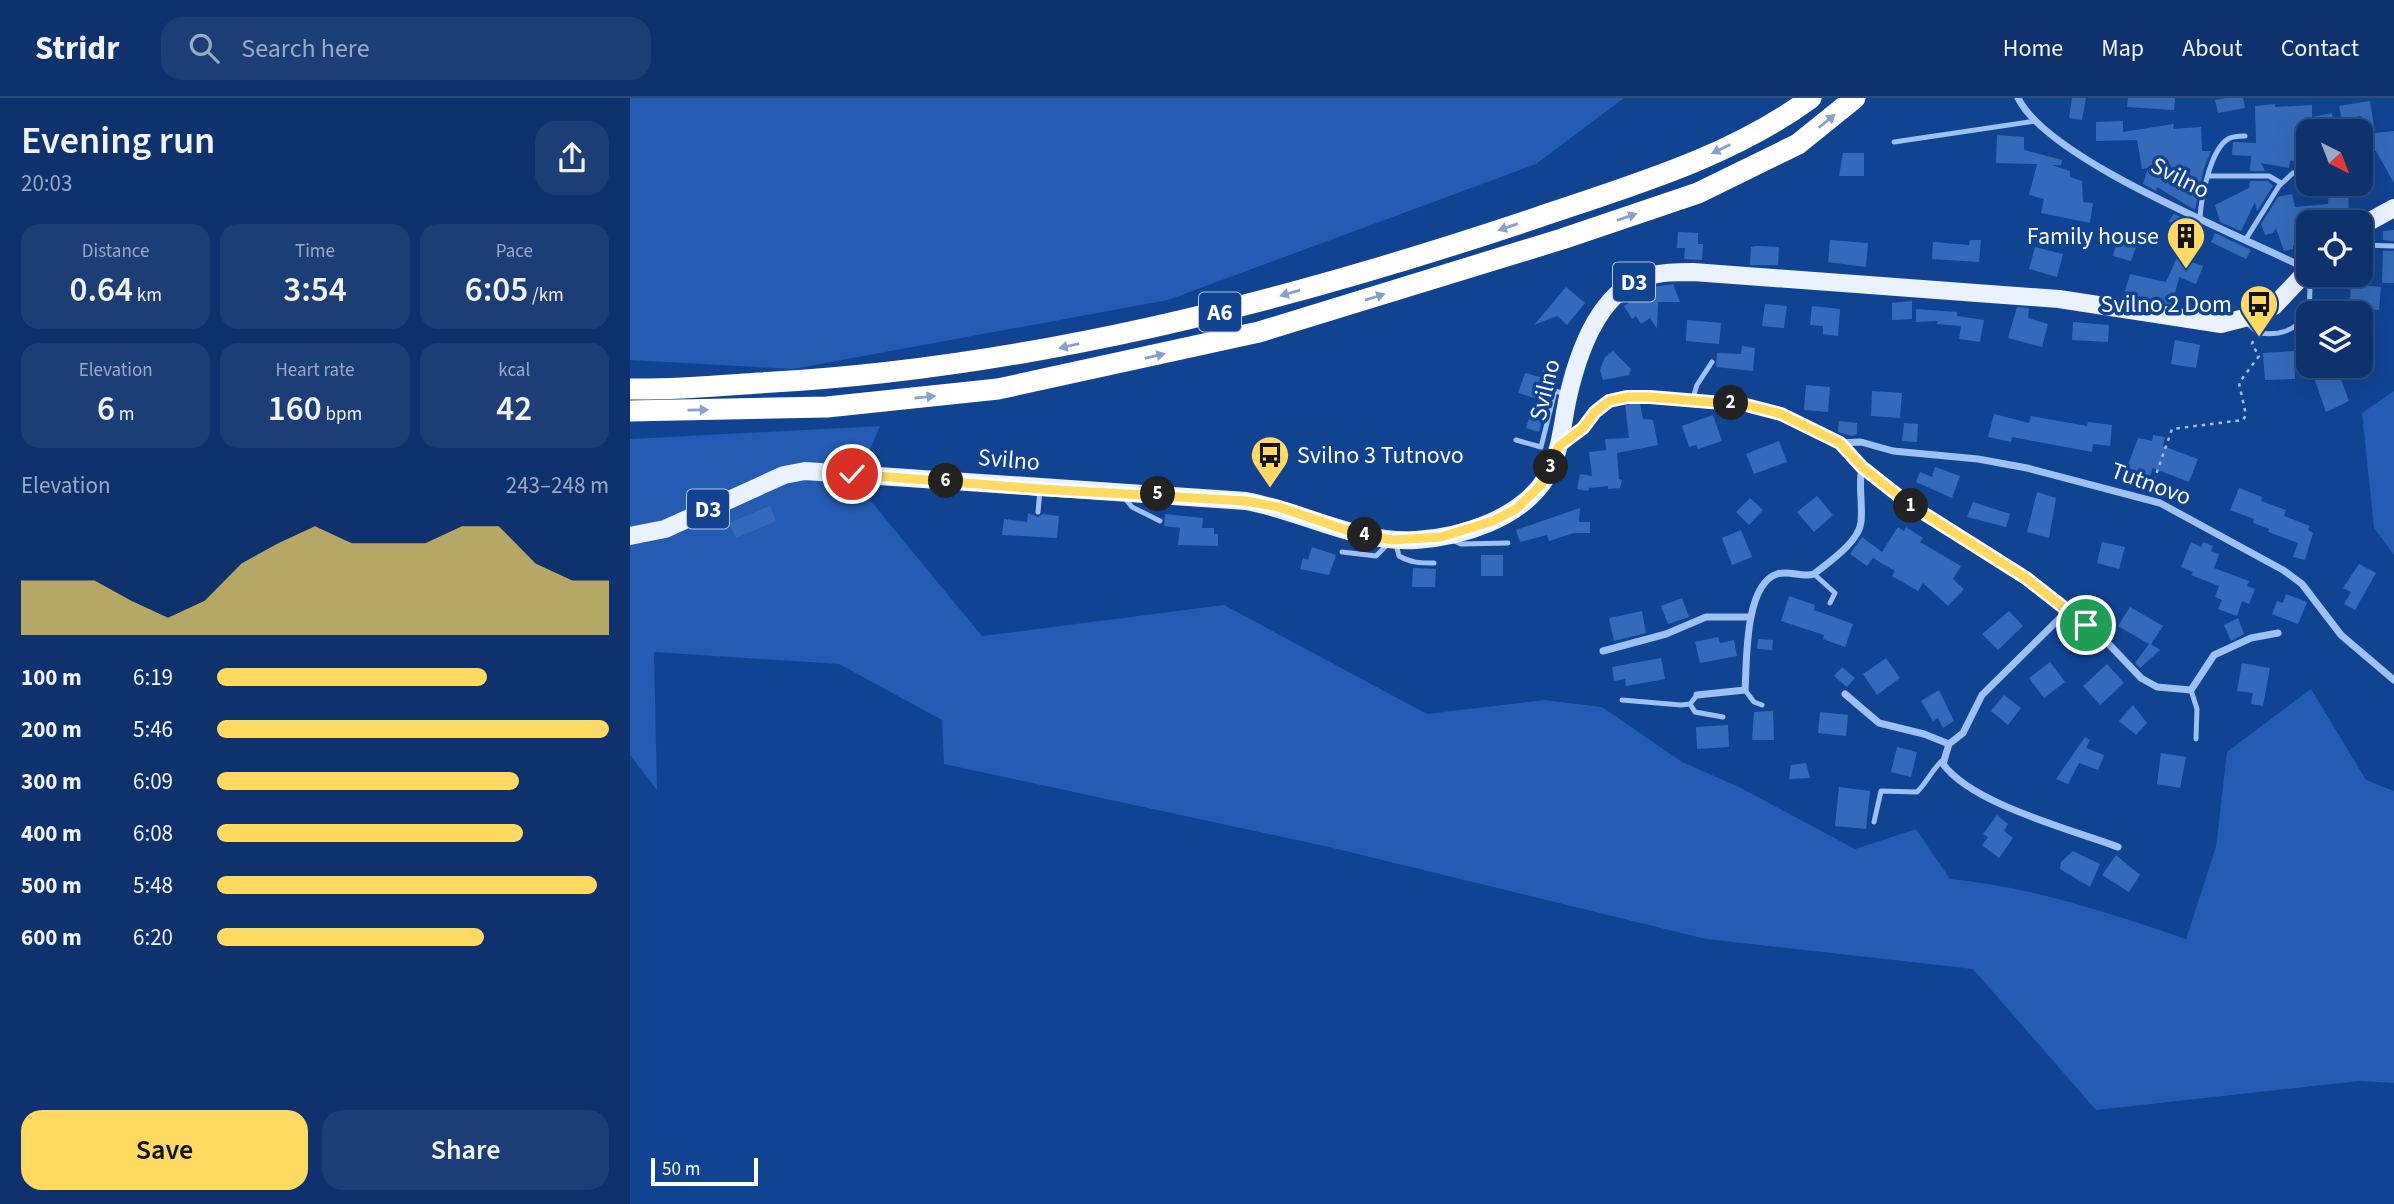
<!DOCTYPE html>
<meta charset="utf-8">
<style>
:root{--surface:#0d326e;--page:#1b3e76;--text:#f1f3f6;--muted:#9aaac2;--line:#2d4d81;--accent:#ffd960}
body{margin:0;font-family:"Source Sans 3",sans-serif;background:var(--page);color:var(--text);height:100vh;display:flex;flex-direction:column;font-size:26px;white-space:nowrap}
*{box-sizing:border-box;margin:0}
p{font-size:23px;color:var(--muted)}
.icon{flex:none;width:38px;height:38px;fill:none;stroke:currentColor;stroke-width:2;stroke-linecap:round;stroke-linejoin:round}
.map{position:relative;flex:1;overflow:hidden}
.drawer{display:flex;flex-direction:column;background:var(--surface);width:630px}
.drawer>*{flex:none}
.needle{width:46px;rotate:138deg}
.tools{position:absolute;left:1666px;top:21px;display:grid;gap:14px}
.tools a{display:grid;place-items:center;width:77px;height:77px;border-radius:14px;background:var(--surface);box-shadow:0 7px 28px #0002,0 0 0 2px var(--line);font-size:35px}
.scale{position:absolute;left:21px;bottom:18px;width:107px;box-sizing:border-box;padding-left:7px;border:4px solid #fff;border-top:0;font-size:19px;line-height:24px;white-space:nowrap;color:#fff;-webkit-text-stroke:5px #114393;paint-order:stroke}
.pin{position:absolute;display:grid;place-items:center;width:60px;height:60px;color:#fff;margin:-30px;border:4px solid #fff;border-radius:50%;box-shadow:0 2px 7px #0007}
.km{position:absolute;width:35px;height:35px;margin:-18px;border-radius:50%;background:#222;color:#fff;font-size:19px;line-height:35px;text-align:center}
.round{display:grid;place-items:center;flex:none;width:74px;height:74px;border-radius:21px;background:var(--page)}
.summary{display:flex;align-items:center;justify-content:space-between;height:119px;padding:0 21px}
h1{font-size:38px;font-weight:600;line-height:52px}
.figures{display:grid;grid-template-columns:repeat(3,1fr);gap:10px;height:119px;padding:7px 21px}
.figures div{display:grid;align-content:center;border-radius:18px;background:var(--page);text-align:center}
.figures b{font-size:35px;font-weight:600}
.figures small{font-size:19px;font-weight:400}
.figures p{font-size:19px}
.chart{height:196px;padding:14px 21px}
.chart p{display:flex;justify-content:space-between}
.chart svg{width:100%;height:126px;margin-top:7px;fill:var(--accent);opacity:.7}
.primary-button{display:flex;gap:14px;margin-top:auto;padding:14px 21px}
.primary-button a{flex:1;height:80px;border-radius:21px;background:var(--accent);color:#111;font-size:28px;font-weight:600;line-height:80px;text-align:center}
.primary-button a+a{background:var(--page);color:var(--text)}
ul{padding:0 21px;list-style:none;font-size:23px}
li{display:grid;grid-template-columns:112px 84px 1fr;align-items:center;height:52px}
li i{height:18px;border-radius:9px;background:var(--accent)}
header{display:flex;align-items:center;gap:42px;box-sizing:border-box;height:98px;padding:0 35px;background:var(--surface);border-bottom:2px solid var(--line)}
header strong{font-size:33px}
nav{display:flex;gap:38px;margin-inline-start:auto;font-size:24px}
.search{width:490px;height:63px;background:var(--page);display:flex;align-items:center;gap:18px;box-sizing:border-box;padding:0 24px;border-radius:21px;color:var(--muted);font-size:26px}
main{display:flex;flex:1;min-height:0}
.map>svg:first-child{display:block}
</style>
<header>
<strong>Stridr</strong>
<div class="search"><svg class="icon" aria-label="search" viewBox="0 0 24 24"><circle cx="10" cy="10" r="6"/><path d="M15 15l6 6"/></svg>Search here</div>
<nav><a>Home</a><a>Map</a><a>About</a><a>Contact</a></nav>
</header>
<main>
<section class="drawer">
<div class="summary"><div><h1>Evening run</h1><p>20:03</p></div><a class="round"><svg class="icon" aria-label="share" viewBox="0 0 24 24"><path d="M12 15V3M7 8l5-5 5 5M5 13v7h14v-7"/></svg></a></div>
<div class="figures">
<div><p>Distance</p><b>0.64<small> km</small></b></div>
<div><p>Time</p><b>3:54</b></div>
<div><p>Pace</p><b>6:05<small> /km</small></b></div>
</div>
<div class="figures">
<div><p>Elevation</p><b>6<small> m</small></b></div>
<div><p>Heart rate</p><b>160<small> bpm</small></b></div>
<div><p>kcal</p><b>42</b></div>
</div>
<div class="chart"><p><span>Elevation</span>243–248 m</p>
<svg viewBox="0 0 160 44" preserveAspectRatio="none"><path d="M0 44V25L10 25L20 25L30 32L40 38L50 32L60 19L70 12L80 6L90 12L100 12L110 12L120 6L130 6L140 19L150 25L160 25V44z"/></svg>
</div>
<ul>
<li><b>100 m</b>6:19<i style="width:69%"></i></li>
<li><b>200 m</b>5:46<i style="width:100%"></i></li>
<li><b>300 m</b>6:09<i style="width:77%"></i></li>
<li><b>400 m</b>6:08<i style="width:78%"></i></li>
<li><b>500 m</b>5:48<i style="width:97%"></i></li>
<li><b>600 m</b>6:20<i style="width:68%"></i></li>
</ul>
<div class="primary-button"><a>Save</a><a>Share</a></div>
</section>
<div class="map">
<svg width="1764" height="1106" viewBox="0 0 1764 1106">
<rect width="100%" height="100%" fill="#114393"/>
<path fill="#235cb2" d="M0 0H994L906 66 538 202 163 271 0 262Z
M1764 293V457L1744 430 1732 315Z
M250 328 226 385 352 538 594 507 797 616 914 602 972 609 1052 664 1109 689 1225 751 1286 731 1320 781C1403 789 1478 815 1556 841L1586 749 1597 654 1681 591 1736 682 1764 693V985L1729 983 1466 1012 1343 871 1076 841 699 749 314 666 312 622 209 566 24 554 27 692 0 657V341Z"/>
<path fill="#356aba" d="M1442 0H1456L1452 22 1439 20Z
M1498 0H1545L1544 12 1497 9Z
M1596 0H1613L1615 10 1588 15 1585 2Z
M1740 3 1745 35 1764 33V85L1746 53 1731 57V18L1712 22 1709 8Z
M1645 6V9L1682 7V19L1702 15 1704 28 1678 32V62L1660 63 1659 70 1631 65 1635 73H1620L1621 58 1602 57 1603 44 1626 45 1625 8Z
M1493 23V34L1544 26 1543 31 1571 29 1572 53H1581L1574 70 1565 112 1527 89 1526 93 1513 86 1518 70 1512 71 1507 42 1466 43V24Z
M1367 37 1394 39V52L1432 62 1431 67H1422L1440 73V79L1452 83 1453 104 1463 105 1460 125 1411 115 1414 101 1399 97 1407 66 1366 65Z
M1213 55H1234V78H1209Z
M1620 83H1638L1643 88 1627 113 1625 104 1611 133 1590 124 1585 107 1619 90Z
M1699 86H1718L1719 121 1668 126 1674 146 1663 147V151L1654 153 1646 130 1643 135 1635 137 1631 126 1648 99 1662 96 1665 109 1698 106Z
M1544 116 1555 121 1548 129 1539 123Z
M1764 132V143L1753 142V133Z
M1048 134 1068 135V146H1073L1072 162 1054 161 1055 150H1047Z
M1489 135 1509 141 1501 163 1483 158Z
M1585 135 1621 152 1616 161 1581 144Z
M1200 142 1238 145 1236 169 1198 164Z
M1340 142H1351L1349 164 1302 161 1303 144 1339 147Z
M1127 148 1149 149 1148 167H1120L1121 149Z
M1405 149 1433 156 1427 179 1399 171Z
M1753 153H1764V185H1752Z
M1549 155 1554 157 1553 161 1573 168 1566 186 1549 179 1542 207 1494 197 1500 176 1536 184Z
M1043 186 1050 204H1028L1027 231 1020 220 1011 226 1006 218 1002 221 994 208 1023 189Z
M1721 186 1751 189 1749 212 1719 210Z
M936 189 955 205 937 227 927 218 904 227Z
M1282 203V221L1262 222V205Z
M1135 206 1157 208 1154 230 1132 228Z
M1182 208 1210 211 1208 238 1193 236V228L1180 227Z
M1387 209 1399 210 1398 220 1418 226 1412 249 1378 240Z
M1286 211 1327 214V218L1354 222 1350 244 1329 241 1331 228 1307 226 1308 223 1286 224Z
M1057 222 1091 225 1089 246 1056 243Z
M1443 224 1479 227 1478 244 1442 242Z
M1545 242 1570 247 1566 270 1541 266Z
M1112 248 1125 250 1123 273 1086 269 1087 255 1111 256Z
M983 253 1001 271 999 277 973 282 970 272 975 259Z
M1664 253 1665 281 1635 282 1633 255Z
M1680 268H1706L1719 303 1696 314Z
M913 272 923 275 915 303 888 295 895 275 910 279Z
M1176 287 1200 289 1198 314 1174 312Z
M1242 293 1272 295 1270 320 1241 318Z
M904 305 916 309 909 334 896 330Z
M995 306H1010L1013 321 1023 322 1028 347 987 355 989 381 992 382 990 390 978 391V388L959 390 958 393 947 391 950 376 962 378 959 354 976 352 975 341 999 340Z
M1364 316 1399 325 1401 318 1457 328 1458 324 1482 327 1480 348 1463 346 1462 354 1382 339 1381 344 1358 339Z
M1083 317 1092 343 1068 351 1066 347 1059 349 1052 328Z
M1209 323 1227 325V336L1222 338 1208 334Z
M1274 325 1288 326 1287 344 1272 343Z
M1523 337 1535 339 1533 348 1568 361 1559 384 1523 370 1518 383 1495 375 1508 340 1522 343Z
M1149 343 1157 364 1124 376 1116 356Z
M1305 369 1330 378 1322 400 1286 384 1290 374 1302 379Z
M1609 390 1632 399 1631 403 1656 412 1654 418 1680 428 1678 432 1683 435 1675 462 1663 459 1668 445 1638 434 1639 431 1623 425 1624 421 1600 412Z
M1407 394 1426 400 1419 440 1397 434Z
M1187 398 1203 417 1184 434 1167 414Z
M1120 400 1133 412 1119 427 1106 414Z
M1343 404 1380 416 1376 429 1337 419Z
M140 408 146 423 106 440 99 425Z
M950 410 949 424H960V435H944L919 443 917 437 890 444 886 432Z
M398 415 408 419 413 416 429 418 427 440 372 437 374 421 397 424Z
M535 416 573 420 572 430H584V436H588V448L548 447 550 430 534 428Z
M1268 429 1274 433 1276 429 1293 440 1290 444 1331 468 1323 481 1334 491 1318 508 1293 485 1288 493 1262 478 1265 473 1243 460 1237 468 1220 456 1232 439 1252 454Z
M1111 432 1122 459 1102 467 1092 440Z
M1472 444 1495 449 1489 471 1467 465Z
M1561 444 1571 449 1573 444 1583 448 1581 453 1589 456 1584 470 1619 483 1617 488 1625 491 1619 506 1612 503 1607 518 1588 511 1592 502 1585 499 1589 488 1561 477 1563 474 1551 469Z
M682 449 706 457 699 477 670 471 673 460 678 462Z
M851 457H873V478H851Z
M1729 466 1746 475 1725 512 1714 506 1721 494 1713 490Z
M783 470 806 471 805 489H782Z
M1656 496 1677 504 1668 526 1642 516 1647 503 1653 505Z
M1159 498 1185 507 1184 512 1223 526 1215 549 1193 541 1194 537 1151 523Z
M1052 500 1059 519 1038 526 1031 508Z
M1500 509 1533 528 1521 546 1530 552 1510 570 1505 565 1519 546 1488 528Z
M1012 513 1016 535 984 543 979 520Z
M1379 513 1393 528 1368 552 1352 536Z
M1608 520 1614 536 1601 543 1594 527Z
M1088 539 1090 545 1104 542 1107 558 1070 565 1065 544Z
M1128 541 1143 542 1142 552 1127 551Z
M1031 560 1035 581 996 588 995 581 984 583 982 569Z
M1256 560 1270 580 1247 597 1233 576Z
M1420 564 1435 584 1414 600 1399 580Z
M1612 565 1640 570 1633 608 1621 606 1623 595 1607 593Z
M1477 566 1494 585 1470 607 1453 588Z
M1212 569 1225 580 1217 589 1204 578Z
M1309 592 1324 623 1313 630 1308 620 1303 623 1291 603Z
M1374 597 1391 610 1378 627 1361 613Z
M1503 607 1517 625 1506 637 1489 623Z
M1143 613 1144 642H1122L1124 614Z
M1190 614 1218 617 1216 638 1188 635Z
M1098 627 1099 649 1067 651 1066 629Z
M1455 639 1460 642 1456 650 1474 657 1468 672 1449 665 1438 686 1426 681Z
M1267 649 1287 654 1281 679 1261 674Z
M1531 655 1556 659 1550 690 1527 686Z
M1176 665 1180 680 1159 681 1161 667Z
M1209 689 1240 693 1236 731 1205 728Z
M1367 717 1378 726 1374 733 1383 740 1369 760 1352 747 1358 739 1353 736Z
M1443 753 1470 766 1460 789 1430 771 1431 764Z
M1486 757 1510 777 1499 794 1472 777Z"/>
<g fill="none" stroke-linecap="round" stroke-linejoin="round">
<path stroke="#9ec0f3" stroke-width="2.5" stroke-dasharray="3.5 5" stroke-linecap="butt" d="M1521 391 1542 331 1613 322 1616 317 1609 285 1629 258 1622 246 1624 241"/>
<path stroke="#9ec0f3" stroke-width="5" d="M1264 44 1406 23
M1578 78H1639L1651 85
M1570 120C1571 101 1580 52 1598 41 1602 38 1610 38 1615 38
M1616 141 1649 88 1663 75
M1731 147 1764 148
M1675 181 1680 192 1679 215
M1616 224 1628 235C1650 238 1664 233 1678 216
M1062 303 1067 287 1082 264
M886 342 911 349 925 293 936 296
M493 398 502 409 530 423
M408 414 410 392
M822 442 831 446 878 445
M766 446 769 458C781 465 790 465 804 465
M712 454 746 458 759 445
M1184 476 1205 495 1200 505
M1115 592 1124 604 1132 607
M1561 592 1567 611 1566 641
M992 602 1051 607 1060 606 1067 597
M1060 606 1065 614 1093 619
M1244 724 1251 693 1287 694C1298 683 1302 671 1314 661"/>
<path stroke="#9ec0f3" stroke-width="7" d="M1388 0C1419 63 1610 137 1677 171
M933 345C956 328 968 306 997 299L1116 307 1151 316 1210 345 1231 344 1263 353 1348 361 1397 370 1530 405 1653 472 1672 486 1711 537 1764 582
M1210 345 1232 369 1279 406 1396 479 1436 514 1474 541 1511 580 1527 589 1561 592 1584 557 1621 540 1648 535
M1436 514 1352 597 1333 635 1319 646 1313 666C1342 706 1440 731 1488 749
M973 553 1036 536 1076 519H1121
M1215 596 1249 625 1294 636 1319 646
M1067 597 1115 592C1117 565 1114 487 1147 476 1160 472 1172 480 1184 476 1199 464 1229 444 1231 424 1233 405 1228 388 1232 369"/>
<path stroke="#eaf1ff" stroke-width="18" d="M1731 128 1764 110
M0 438 35 431 154 377 175 373 616 403C672 413 728 446 786 442 832 439 890 421 916 380 931 355 932 326 938 299 948 255 968 194 1016 179 1031 174 1047 174 1063 174L1429 201 1591 226 1630 216 1644 208 1678 172"/>
<path stroke="#fff" stroke-width="21" d="M0 291C43 292 86 288 129 285 394 271 649 206 900 122 996 89 1098 61 1181 0
M0 313 197 309 368 291 629 234 932 141 1068 95 1168 46 1225 0"/>
</g>
<defs><path id="oneway-solid" d="M-6-.8H1V-3.2L6.5 0L1 3.2V.8H-6Z" transform="scale(1.75)"/></defs>
<g fill="#88a1c9">
<use href="#oneway-solid" transform="translate(1197 23) rotate(-39)"/>
<use href="#oneway-solid" transform="translate(1091 51) rotate(154)"/>
<use href="#oneway-solid" transform="translate(997 119) rotate(-19)"/>
<use href="#oneway-solid" transform="translate(878 129) rotate(161)"/>
<use href="#oneway-solid" transform="translate(660 195) rotate(164)"/>
<use href="#oneway-solid" transform="translate(745 199) rotate(-17)"/>
<use href="#oneway-solid" transform="translate(439 248) rotate(167)"/>
<use href="#oneway-solid" transform="translate(525 258) rotate(-13)"/>
<use href="#oneway-solid" transform="translate(295 299) rotate(-6)"/>
<use href="#oneway-solid" transform="translate(68 312) rotate(-1)"/>
</g>
<g fill="none" stroke-linecap="round" stroke-linejoin="round">
<g stroke="#fff" stroke-width="14">
<path id="route" d="M222 376 410 391 616 403 649 409 725 435 762 442 811 439 863 423 886 411 911 387 929 348 953 330 965 314 979 303 997 299H1020L1116 307 1151 316 1210 345 1232 369 1279 406 1396 480 1456 527"/>
</g>
<use href="#route" stroke="#ffd960" stroke-width="9"/>
</g>
<defs>
<g id="building-pin" transform="scale(2.0125)"><path d="M0 17L-7.5 6A9.5 9.5 0 1 1 7.5 6Z" fill="#ffd960" stroke="#114393"/><path d="M-4-6H4V6H1V3H-1V6H-4ZM-2.5-4.3h1.7v1.8h-1.7ZM.8-4.3h1.7v1.8H.8ZM-2.5-1h1.7V.8h-1.7ZM.8-1h1.7V.8H.8Z" fill="#111"/></g>
<g id="bus-pin" transform="scale(2.0125)"><path d="M0 17L-7.5 6A9.5 9.5 0 1 1 7.5 6Z" fill="#ffd960" stroke="#114393"/><path d="M-5-6H5V4H4V6H2V4H-2V6H-4V4H-5ZM-3.5-4V0h7V-4ZM-3.5 1.2v1.5H-2V1.2ZM2 1.2v1.5H3.5V1.2Z" fill="#111"/></g>
</defs>
<g fill-rule="evenodd">
<use href="#building-pin" x="1556" y="138"/>
<use href="#bus-pin" x="1629" y="206"/>
<use href="#bus-pin" x="640" y="357"/>
</g>
<g text-anchor="middle" dominant-baseline="central" stroke-width="7" stroke-linejoin="round" paint-order="stroke">
<g fill="#114393" stroke="#b8c7df" stroke-width="2">
<rect x="983" y="164.5" width="42" height="39" rx="5"/>
<rect x="569" y="194.5" width="42" height="39" rx="5"/>
<rect x="57" y="391.5" width="42" height="39" rx="5"/>
</g>
<g font-size="23" font-weight="bold" fill="#fff">
<text x="1004" y="184">D3</text>
<text x="590" y="214">A6</text>
<text x="78" y="411">D3</text>
</g>
<g font-size="24" fill="#fff" stroke="#114393">
<text transform="translate(1550 80) rotate(27)">Svilno</text>
<text transform="translate(915 292) rotate(-76)">Svilno</text>
<text transform="translate(379 362) rotate(5)">Svilno</text>
<text transform="translate(1521 386) rotate(20)">Tutnovo</text>
</g>
<g font-size="24" fill="#fff" stroke="#114393" text-anchor="end">
<text x="1529" y="138">Family house</text>
<text x="1602" y="206">Svilno 2 Dom</text>
<text x="667" y="357" text-anchor="start">Svilno 3 Tutnovo</text>
</g>
</g>
</svg>
<div class="tools">
<a><svg class="needle" viewBox="-14 -14 28 28"><path d="M0-13l5 13h-10z" fill="#e53935"/><path d="M0 13l5-13h-10z" fill="#9aaac2"/></svg></a>
<a><svg class="icon" aria-label="locate" viewBox="0 0 24 24"><circle cx="12" cy="12" r="6"/><path d="M12 2v4M12 18v4M2 12h4M18 12h4"/></svg></a>
<a><svg class="icon" aria-label="layers" viewBox="0 0 24 24"><path d="M12 4l9 5-9 5-9-5zM3 14l9 5 9-5"/></svg></a>
</div>
<div class="scale">50 m</div>
<div class="pin" style="left:1456px;top:527px;background:#1e9e55"><svg class="icon" aria-label="arrive" viewBox="0 0 24 24"><path d="M6 21V4h12l-3 4 3 4H6"/></svg></div>
<div class="pin" style="left:222px;top:376px;background:#d93025"><svg class="icon" aria-label="check" viewBox="0 0 24 24"><path d="M5 12l5 5 9-10"/></svg></div>
<b class="km" style="left:1281px;top:408px">1</b>
<b class="km" style="left:1101px;top:305px">2</b>
<b class="km" style="left:921px;top:369px">3</b>
<b class="km" style="left:735px;top:437px">4</b>
<b class="km" style="left:528px;top:396px">5</b>
<b class="km" style="left:316px;top:383px">6</b>
</div>
</main>
